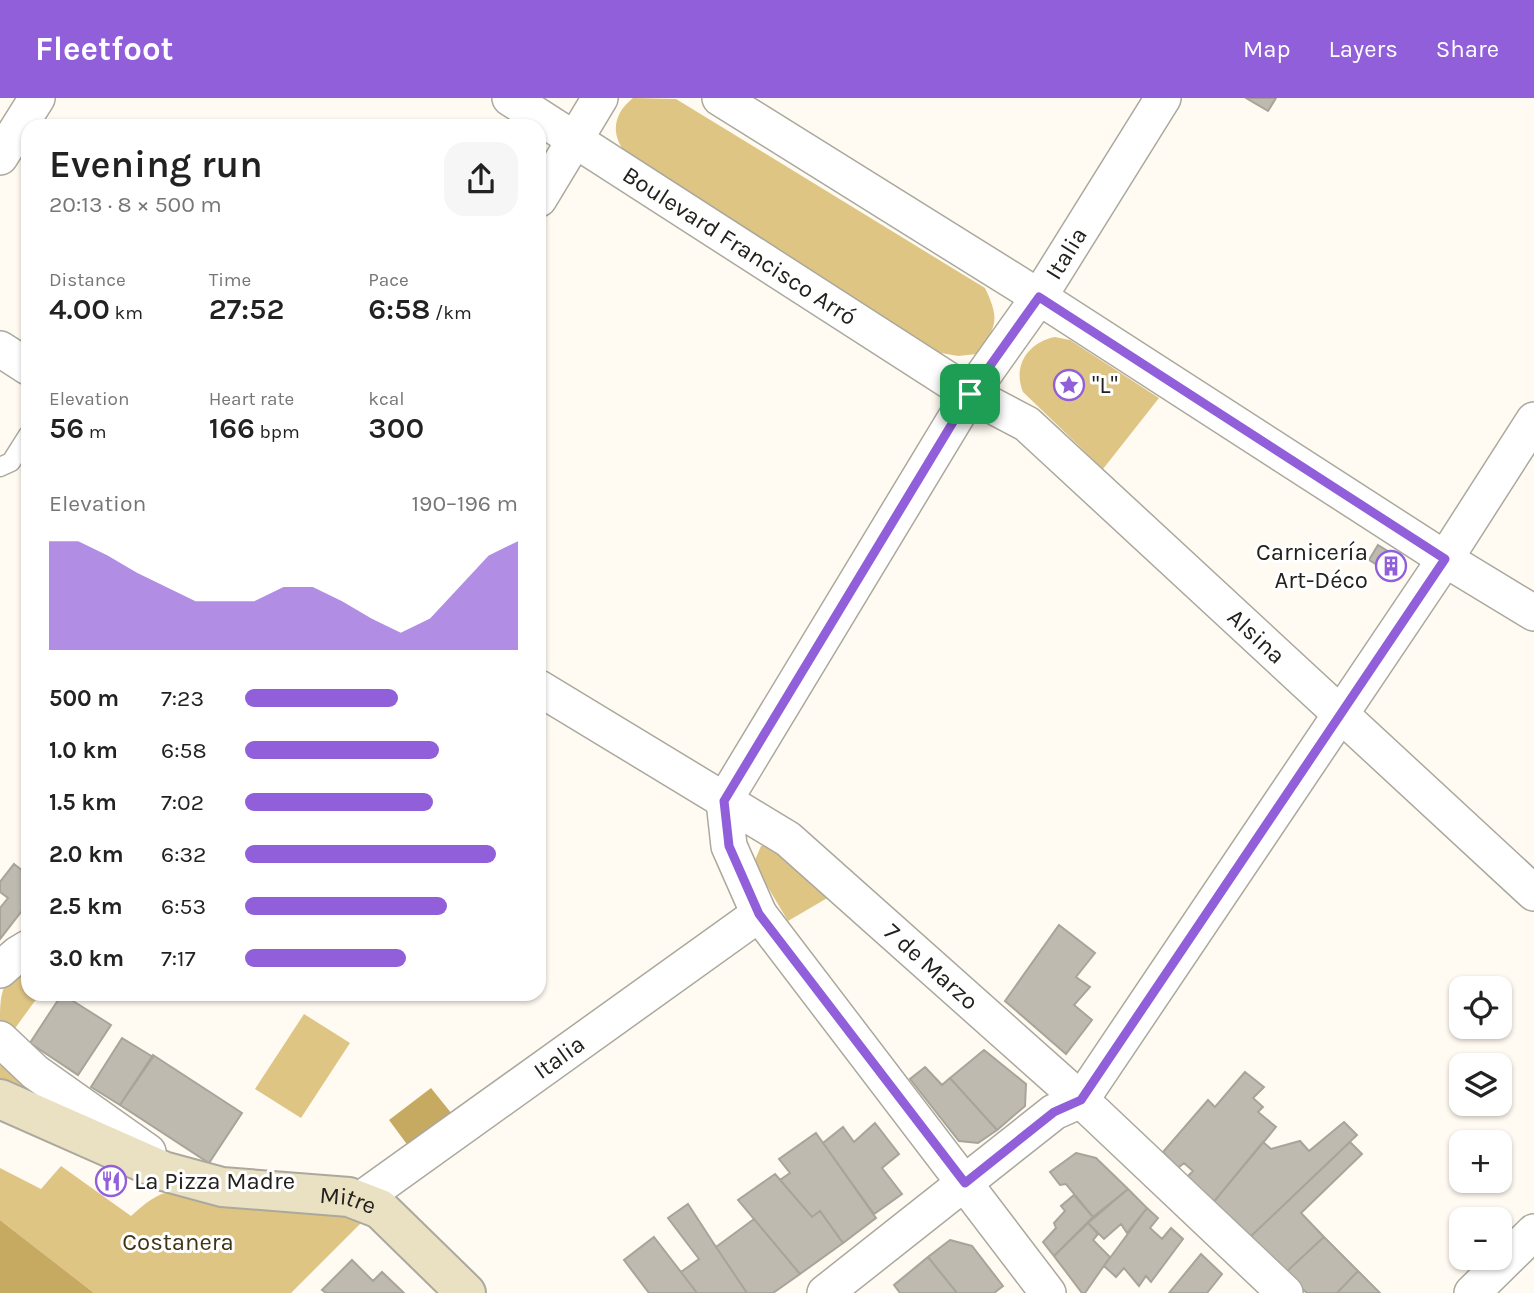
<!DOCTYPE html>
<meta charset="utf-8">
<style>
:root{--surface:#fff;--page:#f6f6f6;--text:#222;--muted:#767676;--accent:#915fd9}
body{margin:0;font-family:Karla,sans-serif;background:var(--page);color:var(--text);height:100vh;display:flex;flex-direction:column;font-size:26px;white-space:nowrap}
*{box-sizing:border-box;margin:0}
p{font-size:23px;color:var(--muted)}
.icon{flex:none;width:38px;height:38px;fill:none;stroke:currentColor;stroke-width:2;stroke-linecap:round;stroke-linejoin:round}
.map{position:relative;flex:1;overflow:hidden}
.drawer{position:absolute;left:21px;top:21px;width:525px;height:882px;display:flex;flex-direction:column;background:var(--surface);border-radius:21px;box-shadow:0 2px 5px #0004}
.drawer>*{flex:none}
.buttons{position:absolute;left:1449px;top:878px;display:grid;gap:14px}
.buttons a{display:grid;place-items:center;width:63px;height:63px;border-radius:14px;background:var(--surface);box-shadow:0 2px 5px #0004;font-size:35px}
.pin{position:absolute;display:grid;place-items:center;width:60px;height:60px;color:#fff;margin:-30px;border-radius:14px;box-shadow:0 4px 10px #0006}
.round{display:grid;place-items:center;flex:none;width:74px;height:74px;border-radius:21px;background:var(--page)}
.overview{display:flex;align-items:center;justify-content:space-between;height:119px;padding:0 28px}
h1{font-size:38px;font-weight:600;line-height:52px}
.stats{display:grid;grid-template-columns:repeat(3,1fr);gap:10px;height:119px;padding:7px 28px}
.stats div{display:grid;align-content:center}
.stats b{font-size:30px;font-weight:600}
.stats small{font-size:19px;font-weight:400}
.stats p{font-size:19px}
.chart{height:196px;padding:14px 28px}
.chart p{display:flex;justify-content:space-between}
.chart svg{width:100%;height:126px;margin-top:7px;fill:var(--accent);opacity:.7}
ul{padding:0 28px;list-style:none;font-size:23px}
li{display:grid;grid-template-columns:112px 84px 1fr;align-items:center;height:52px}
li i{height:18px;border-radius:9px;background:var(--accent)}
header{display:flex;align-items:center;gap:42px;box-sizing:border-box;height:98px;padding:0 35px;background:var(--accent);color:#fff}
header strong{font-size:33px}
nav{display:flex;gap:38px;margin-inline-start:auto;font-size:24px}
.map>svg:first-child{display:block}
</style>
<header>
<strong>Fleetfoot</strong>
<nav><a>Map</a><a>Layers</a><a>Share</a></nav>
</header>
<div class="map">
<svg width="1534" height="1195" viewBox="0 0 1534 1195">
<rect width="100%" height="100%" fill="#fffbf2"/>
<path fill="#dec584" d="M633 0 676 1 985 190C1000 221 997 229 977 256L958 258 930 253 625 54C610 35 614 15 633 0Z
M1055 239 1070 242 1159 300 1103 371 1023 294C1012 267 1029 244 1055 239Z
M770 747 829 799 788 823 757 771 755 762 761 748Z
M28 860V896H40L8 940 0 932C0 893 0 886 28 860Z
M304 916 350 945 301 1020 255 991Z
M0 967 29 986 31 994 22 996 0 981Z
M61 1068 131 1118C145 1106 156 1095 174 1093L348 1115 365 1121 291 1195H94L0 1122V1070L41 1091Z"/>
<path fill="#c6aa61" d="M431 990 452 1016 409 1049 389 1022Z
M0 1122 94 1195H0Z"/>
<path fill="#bebab0" stroke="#a8a49a" stroke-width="2" d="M1246 0H1276L1268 13Z
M1378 447 1401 461 1402 475 1398 480 1369 462Z
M14 766 28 777V805L0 841V810L8 800 0 794V784Z
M1059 827 1095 855 1076 879 1090 889 1074 907 1092 922 1066 956 1005 903Z
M62 896 111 927 78 977 30 945Z
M122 940 153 959 120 1007 91 989Z
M984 952 1026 986 1025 1008 997 1032 950 980Z
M153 957 242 1015 209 1065 120 1007Z
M925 969 942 987 950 980 997 1032 978 1045 959 1043 910 981Z
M1245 974 1264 989 1253 1000 1263 1009 1258 1014 1276 1029 1212 1106 1186 1080 1193 1073 1184 1065 1178 1070 1163 1054 1208 1002 1215 1009Z
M1344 1024 1357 1037 1248 1141 1212 1106 1263 1044 1271 1051 1300 1043 1309 1053Z
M875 1025 899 1056 882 1070 902 1096 874 1116 823 1045 843 1029 854 1044Z
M816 1035 876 1120 843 1145 820 1113 812 1119 780 1082 790 1075 779 1061Z
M1350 1044 1362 1056 1301 1115 1324 1139 1284 1176 1248 1141Z
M1076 1055 1096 1060 1128 1091 1093 1119 1066 1086 1060 1087 1050 1074Z
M775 1076 812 1119 820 1113 843 1145 800 1176 738 1102Z
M1128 1091 1147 1110 1127 1135 1121 1126 1104 1141 1088 1125Z
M1074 1097 1093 1119 1054 1158 1043 1144 1056 1130 1054 1125 1065 1113 1061 1108Z
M688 1106 716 1149 747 1195H697L681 1174 699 1161 668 1120Z
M1147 1110 1158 1120 1150 1130 1162 1141 1171 1130 1183 1141 1151 1184 1146 1178 1139 1188 1124 1170 1116 1179 1104 1168Z
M754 1121 800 1176 773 1195H747L716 1149Z
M1088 1125 1098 1136 1093 1142 1110 1159 1085 1195H1082L1054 1158Z
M654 1139 681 1174 697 1195H649L624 1162Z
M1324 1139 1358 1173 1337 1195H1307L1284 1176Z
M950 1142 972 1148 1003 1188 994 1195H957L928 1159Z
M1201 1156 1222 1176 1207 1195H1169Z
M928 1159 957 1195H900L894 1187Z
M352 1162 373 1183 382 1174 404 1195H326L322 1192Z
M1358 1173 1380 1195H1337Z"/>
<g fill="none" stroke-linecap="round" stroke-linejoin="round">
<g stroke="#aba89d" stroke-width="21">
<path id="lane" d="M0 369 11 364 28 337"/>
</g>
<g stroke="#aba89d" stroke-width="38">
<g id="street">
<path id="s1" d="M510 0 970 296 1027 326 1534 795"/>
<path d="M720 0 1039 199 1445 461 1534 515"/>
<path d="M0 59 37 0"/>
<path d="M539 101 600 0"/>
<path d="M0 251 28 269"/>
<path id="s2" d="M539 590 788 741 1081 1002 1285 1195"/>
<path id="s3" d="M724 703 970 296 1039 199 1163 0"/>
<path d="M724 703 729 748 759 816 1048 1195"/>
<path d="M0 872 18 856 28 850"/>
<path d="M0 941 35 974 148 1054"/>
<path id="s4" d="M360 1102 759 816"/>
<path d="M825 1195 1054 1014 1081 1002 1445 461 1534 322"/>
<path d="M1472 1195 1534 1134"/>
</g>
</g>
<g stroke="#aba89d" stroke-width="42">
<g id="secondary">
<path id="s5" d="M0 1001 163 1073 222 1089 349 1099 380 1111 466 1195"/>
</g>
</g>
<use href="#lane" stroke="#fff" stroke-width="18"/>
<use href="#street" stroke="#fff" stroke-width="35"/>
<use href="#secondary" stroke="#eae0c2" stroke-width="38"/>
</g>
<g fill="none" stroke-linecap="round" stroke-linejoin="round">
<g stroke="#fff" stroke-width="14">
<path id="route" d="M1039 199 1445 461 1081 1002 1054 1014 965 1085 759 816 729 748 724 703 970 296Z"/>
</g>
<use href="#route" stroke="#915fd9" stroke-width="9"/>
</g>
<defs>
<g id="sight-ring" transform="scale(1.575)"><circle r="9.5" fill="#fff" stroke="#915fd9" stroke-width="1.5"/><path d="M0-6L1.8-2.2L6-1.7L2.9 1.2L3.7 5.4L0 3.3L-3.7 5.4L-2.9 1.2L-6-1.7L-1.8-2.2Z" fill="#915fd9"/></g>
<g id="building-ring" transform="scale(1.575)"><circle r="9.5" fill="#fff" stroke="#915fd9" stroke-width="1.5"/><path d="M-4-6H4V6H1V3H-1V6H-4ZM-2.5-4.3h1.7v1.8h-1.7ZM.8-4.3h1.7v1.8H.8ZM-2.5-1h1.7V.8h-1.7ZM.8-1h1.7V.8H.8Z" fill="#915fd9"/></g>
<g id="restaurant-ring" transform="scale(1.575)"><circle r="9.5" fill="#fff" stroke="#915fd9" stroke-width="1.5"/><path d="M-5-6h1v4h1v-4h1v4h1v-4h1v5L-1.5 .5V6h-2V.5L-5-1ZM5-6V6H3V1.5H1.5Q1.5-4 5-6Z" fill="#915fd9"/></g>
</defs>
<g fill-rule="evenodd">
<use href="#sight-ring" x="1069" y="287"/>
<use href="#building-ring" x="1391" y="468"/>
<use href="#restaurant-ring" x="111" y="1083"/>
</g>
<g text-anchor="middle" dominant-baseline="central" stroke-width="6" stroke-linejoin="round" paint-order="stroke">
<g font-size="24" fill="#22211d" stroke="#fff">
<text stroke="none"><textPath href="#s1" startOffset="273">Boulevard Francisco Arró</textPath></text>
<text stroke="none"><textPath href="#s3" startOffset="646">Italia</textPath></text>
<text stroke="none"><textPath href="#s1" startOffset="924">Alsina</textPath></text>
<text stroke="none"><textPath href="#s2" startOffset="483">7 de Marzo</textPath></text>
<text stroke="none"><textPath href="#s4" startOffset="245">Italia</textPath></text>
<text stroke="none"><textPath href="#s5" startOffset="366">Mitre</textPath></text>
</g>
<g font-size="24" fill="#22211d" stroke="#fff" text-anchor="start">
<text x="1092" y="287">"L"</text>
<text x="1368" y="454" text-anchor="end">Carnicería<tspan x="1368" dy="28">Art-Déco</tspan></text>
<text x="134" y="1083">La Pizza Madre</text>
</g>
<g font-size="24" fill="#413515" stroke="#fff">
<text x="178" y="1144">Costanera</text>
</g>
</g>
</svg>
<div class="buttons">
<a><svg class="icon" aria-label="locate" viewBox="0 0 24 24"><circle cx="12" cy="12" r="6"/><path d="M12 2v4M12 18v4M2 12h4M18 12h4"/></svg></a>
<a><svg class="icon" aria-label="layers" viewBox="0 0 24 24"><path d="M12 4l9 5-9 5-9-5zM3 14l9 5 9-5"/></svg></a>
<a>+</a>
<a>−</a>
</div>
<div class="pin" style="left:970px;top:296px;background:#1e9e55"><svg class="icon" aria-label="arrive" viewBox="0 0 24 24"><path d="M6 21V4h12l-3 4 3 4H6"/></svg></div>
<section class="drawer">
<div class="overview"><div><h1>Evening run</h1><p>20:13 · 8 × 500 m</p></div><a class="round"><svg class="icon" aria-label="share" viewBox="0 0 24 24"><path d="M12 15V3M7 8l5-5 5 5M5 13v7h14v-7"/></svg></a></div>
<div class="stats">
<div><p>Distance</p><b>4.00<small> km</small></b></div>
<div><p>Time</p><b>27:52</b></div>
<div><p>Pace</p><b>6:58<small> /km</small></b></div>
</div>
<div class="stats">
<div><p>Elevation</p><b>56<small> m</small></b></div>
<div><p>Heart rate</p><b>166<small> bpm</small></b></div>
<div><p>kcal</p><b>300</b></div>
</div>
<div class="chart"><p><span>Elevation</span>190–196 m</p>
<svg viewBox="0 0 160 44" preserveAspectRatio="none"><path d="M0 44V6L10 6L20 11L30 17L40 22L50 27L60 27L70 27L80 22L90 22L100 27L110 33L120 38L130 33L140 22L150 11L160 6V44z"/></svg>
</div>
<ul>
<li><b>500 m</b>7:23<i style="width:56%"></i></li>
<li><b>1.0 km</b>6:58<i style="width:71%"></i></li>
<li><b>1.5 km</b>7:02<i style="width:69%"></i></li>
<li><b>2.0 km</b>6:32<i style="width:92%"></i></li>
<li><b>2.5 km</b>6:53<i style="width:74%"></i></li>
<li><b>3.0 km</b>7:17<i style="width:59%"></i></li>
</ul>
</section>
</div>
